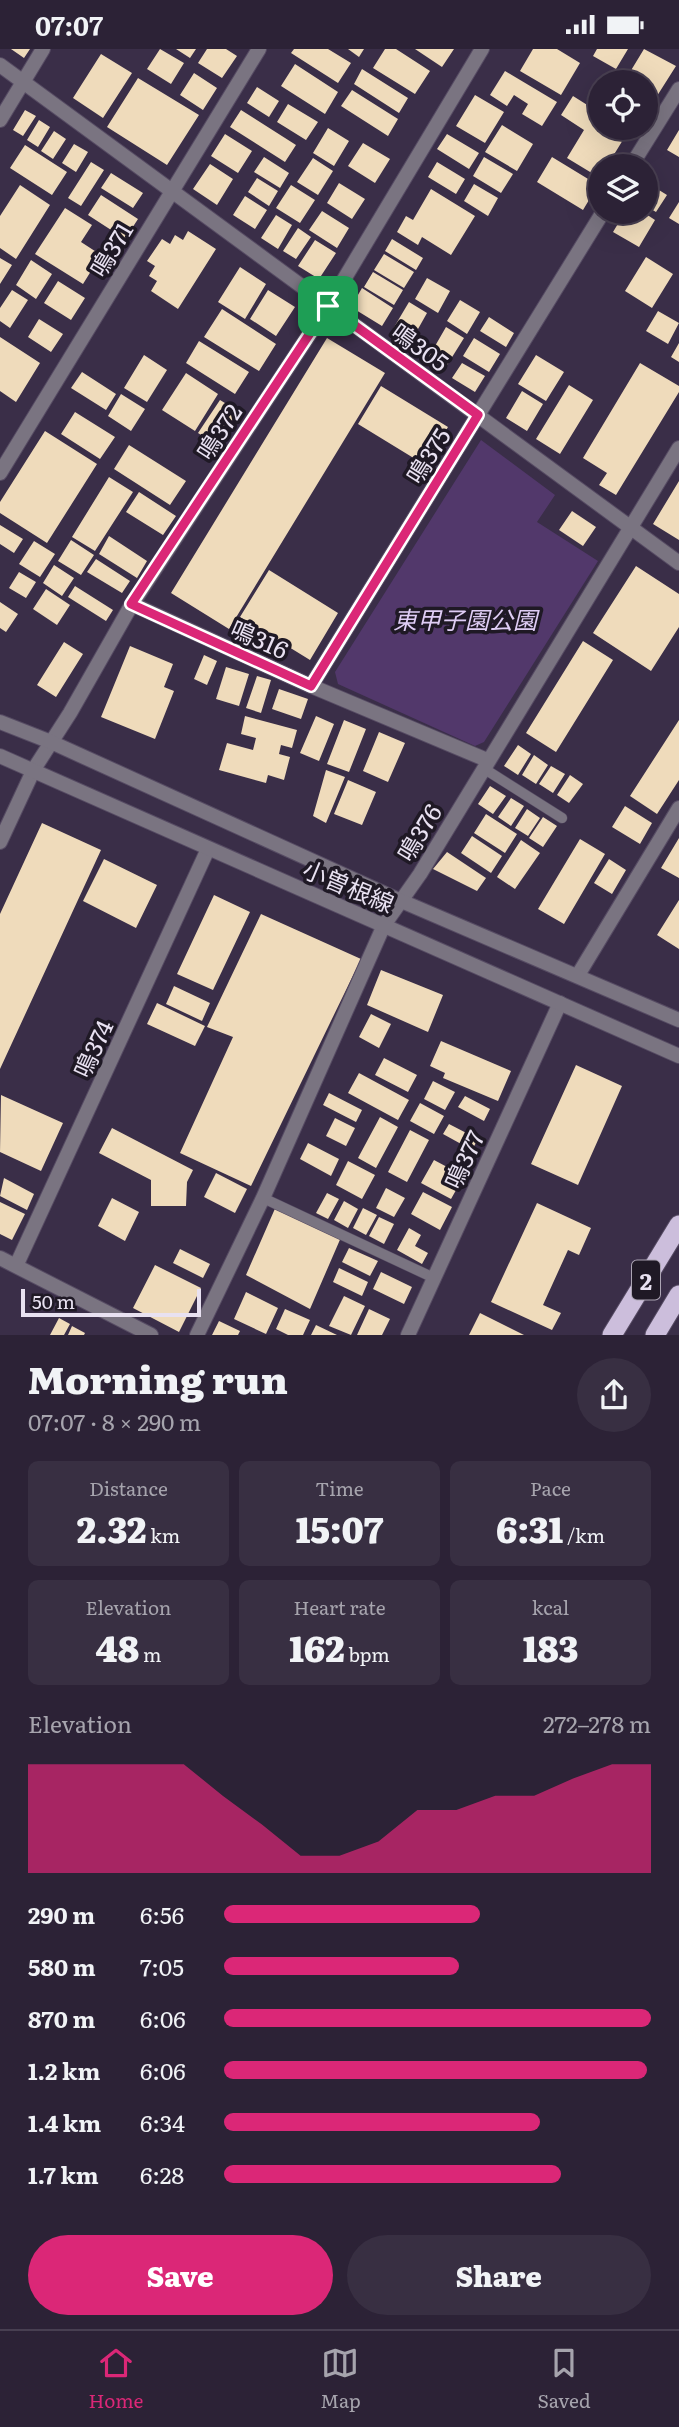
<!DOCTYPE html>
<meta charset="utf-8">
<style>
:root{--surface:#2c2236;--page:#382f42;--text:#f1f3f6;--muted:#a6a4ad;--line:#483f51;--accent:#db2777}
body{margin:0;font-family:Literata,"Noto Sans JP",serif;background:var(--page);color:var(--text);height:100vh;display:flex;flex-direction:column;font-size:26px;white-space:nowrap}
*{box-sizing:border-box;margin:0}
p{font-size:23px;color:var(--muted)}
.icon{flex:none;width:38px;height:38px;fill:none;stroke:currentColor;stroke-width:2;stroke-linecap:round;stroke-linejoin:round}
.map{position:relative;height:1286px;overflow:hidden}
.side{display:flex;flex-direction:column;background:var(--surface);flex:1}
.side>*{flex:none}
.tools{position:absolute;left:588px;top:21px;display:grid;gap:14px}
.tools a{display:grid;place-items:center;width:70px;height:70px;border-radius:50%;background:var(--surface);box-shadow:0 7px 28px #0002,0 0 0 2px var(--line);font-size:35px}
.scale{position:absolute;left:21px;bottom:18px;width:180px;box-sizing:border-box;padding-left:7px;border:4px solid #e8e1f1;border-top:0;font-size:19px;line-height:24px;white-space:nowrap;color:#e8e1f1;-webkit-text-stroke:5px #1f1925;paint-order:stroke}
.pin{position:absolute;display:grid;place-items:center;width:60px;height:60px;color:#fff;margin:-30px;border-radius:14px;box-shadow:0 4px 10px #0006}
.round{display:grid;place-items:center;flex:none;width:74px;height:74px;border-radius:37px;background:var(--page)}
.overview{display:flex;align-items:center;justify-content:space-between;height:119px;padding:0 28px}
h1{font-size:38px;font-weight:800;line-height:52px}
.metrics{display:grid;grid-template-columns:repeat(3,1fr);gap:10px;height:119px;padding:7px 28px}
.metrics div{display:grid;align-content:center;border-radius:10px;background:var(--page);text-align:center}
.metrics b{font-size:35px;font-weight:800}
.metrics small{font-size:19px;font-weight:400}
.metrics p{font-size:19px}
.chart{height:196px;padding:14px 28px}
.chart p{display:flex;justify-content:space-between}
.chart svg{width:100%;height:126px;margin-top:7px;fill:var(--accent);opacity:.7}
.action{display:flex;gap:14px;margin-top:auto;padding:14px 28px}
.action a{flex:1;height:80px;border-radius:42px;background:var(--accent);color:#fff;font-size:28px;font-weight:800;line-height:80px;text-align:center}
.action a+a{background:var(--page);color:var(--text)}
ul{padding:0 28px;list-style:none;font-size:23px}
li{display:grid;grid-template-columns:112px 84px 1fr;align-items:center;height:52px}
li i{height:18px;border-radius:9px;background:var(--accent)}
.status{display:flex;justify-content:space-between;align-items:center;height:49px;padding:0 35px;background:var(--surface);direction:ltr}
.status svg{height:19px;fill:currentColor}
.tabs{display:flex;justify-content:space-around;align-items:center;height:98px;border-top:2px solid var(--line);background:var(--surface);font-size:19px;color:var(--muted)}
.tabs a{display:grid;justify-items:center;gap:4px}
.tabs .current{color:var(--accent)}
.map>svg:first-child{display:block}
</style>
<div class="status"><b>07:07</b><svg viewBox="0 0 49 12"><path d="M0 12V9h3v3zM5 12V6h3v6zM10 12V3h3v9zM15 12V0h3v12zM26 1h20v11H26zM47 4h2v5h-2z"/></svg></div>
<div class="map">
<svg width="679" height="1286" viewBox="0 0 679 1286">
<rect width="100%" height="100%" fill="#3a2e48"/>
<path fill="#52386b" d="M481 391 555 446 537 473 598 512 484 693 475 697 338 635 335 623Z"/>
<path fill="#efdbbb" d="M11 0H30L24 9Z
M160 0 184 14 171 35 147 20Z
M176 0H196L190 9Z
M207 0H226L237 7 222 29 198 14Z
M294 0H328L351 14 338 34 291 4Z
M348 0H364L359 8Z
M385 0H396L430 22 415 45 373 19Z
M415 0H454L442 18Z
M533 0H557L580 14 561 46 520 22Z
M597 0H628L616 20 593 7Z
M644 0 676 17 657 47 646 40V33H635L627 28Z
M101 5 132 24 103 69 73 49Z
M295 15 338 43 325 65 281 37Z
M362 20 408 49 399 64 354 35Z
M505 22 557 53 542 77 522 65 528 55 514 46 507 57 490 46Z
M194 24 217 39 203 61 180 46Z
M607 25 620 33H601Z
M138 29 199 66 167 116 107 78Z
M600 35V55L591 50Z
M257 38 279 52 269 68 247 54Z
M352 41 398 70 388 87 341 57Z
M475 46 504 63 485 94 456 77Z
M573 47 600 64V79L629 81 607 117H600V129L567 109 584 81 561 66Z
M288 55 318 73 306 91 277 73Z
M25 61 36 67 23 87 13 81Z
M241 61 296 96 285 113 230 78Z
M39 71 50 78 38 98 27 91Z
M502 76 533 95 517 122 485 103Z
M328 79 349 92 334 117 313 104Z
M679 81V108L667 101Z
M54 82 66 90 53 110 41 102Z
M225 85 252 102 238 124 211 107Z
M447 85 479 104 469 120 437 100Z
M363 94 390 110 375 134 348 117Z
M74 95 88 103 76 123 62 114Z
M25 96 67 123 52 146 10 119Z
M264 108 289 124 280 139 254 123Z
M484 108 513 125 501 144 473 127Z
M552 108 598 136 583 161 537 133Z
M313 109 333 122 318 146 297 133Z
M91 113 104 121 81 157 68 149Z
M437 113 465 130 456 145 428 128Z
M210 115 233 130 217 156 193 140Z
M111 124 143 144 133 159 101 139Z
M257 129 278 142 269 157 248 143Z
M646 133 667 146 656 163 646 157Z
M339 134 365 150 352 170 327 154Z
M474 135 498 149 488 167 464 152Z
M20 136 50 156 16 210 0 199V167Z
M291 136 315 151 300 174 276 159Z
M431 140 475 167 451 206 422 188 418 196 397 183 406 167 413 171Z
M101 146 138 170 125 190 88 166Z
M245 147 267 161 255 180 233 166Z
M679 153V175L669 169Z
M65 159 92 176 81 193 101 206 83 235 35 205Z
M322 162 349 179 337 199 309 181Z
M625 163H643L655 171 639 198 613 183Z
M276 166 292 176 278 200 261 189Z
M298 179 311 188 296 210 283 202Z
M188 182 216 200 178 260 151 242 157 232 149 227 155 217 147 212 162 190 170 195 175 186 183 191Z
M392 190 423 209 416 221 385 202Z
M315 191 336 204 319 230 298 217Z
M384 205 414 223 404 239 374 221Z
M646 208 673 225 652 259 625 242Z
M0 209 12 216 0 235Z
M31 211 52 225 36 250 16 236Z
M240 218 266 235 245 270 218 253Z
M373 223 403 241 394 256 364 238Z
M427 229 450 242 438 264 415 250Z
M58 232 85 249 71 271 44 254Z
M362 239 393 259 382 277 351 258Z
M12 241 28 251 10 279 0 272V259Z
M268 241 295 258 276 287 250 270Z
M460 251 480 263 467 285 447 272Z
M409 253 427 264 409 296 390 285Z
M222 260 276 295 259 322 204 288Z
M658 262 679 274 668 295 646 282Z
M489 268 514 284 506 298 480 282Z
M39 270 63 285 51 303 28 288Z
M446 278 464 289 444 321 427 311Z
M0 288 40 314 16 353 0 342Z
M327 289 385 324 229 580 171 544Z
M474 289 500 305 489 323 463 307Z
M199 292 249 323 235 345 186 314Z
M679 294V313L671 308Z
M144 306 167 321 147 353 124 339Z
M536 306 564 323 546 352 518 335Z
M462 314 485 327 475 343 452 329Z
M640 314 679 337V343L616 446 599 436 607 424 583 409Z
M82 323 116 345 106 361 71 339Z
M186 324 218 345 195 382 162 361Z
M569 336 593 351 560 405 536 390Z
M381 337 448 378 425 416 358 375Z
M522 342 543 355 527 382 506 369Z
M121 345 145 360 131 382 108 367Z
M220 351 238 362 217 396 198 384Z
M75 363 115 388 100 410 61 385Z
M45 382 97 415 47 494 0 464V453Z
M129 396 186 432 170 456 114 420Z
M109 428 133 443 95 502 72 488Z
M679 432V491L653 475Z
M139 443 176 467 163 486 126 463Z
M572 462 596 478 583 497 559 481Z
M0 476 23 490 14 504 0 495Z
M109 487 147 512 137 529 99 505Z
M71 491 94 506 81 526 58 512Z
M34 492 55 505 40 528 19 515Z
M96 510 130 532 122 544 87 523Z
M54 516 74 529 62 547 43 534Z
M636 517 679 545V578L651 622 593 584Z
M269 521 338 564 310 611 240 568Z
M19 523 36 533 26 549 9 539Z
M75 537 113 561 106 572 68 548Z
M46 540 70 556 57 576 33 560Z
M0 553 18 565 6 583 0 579Z
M583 592 613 611 556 703 526 684Z
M64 593 83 605 56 648 37 636Z
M130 597 173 615 164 638 174 642 155 690 101 668Z
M204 606 217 612 207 636 194 630Z
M226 618 249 625 239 657 216 650Z
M257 627 271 631 261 664 246 659Z
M279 640 308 650 301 670 272 660Z
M245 667 297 681 292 699 281 696 279 705 290 708 284 731 268 726 266 734 219 721 227 694 253 701 256 689 241 685Z
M316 667 334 675 319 712 300 704Z
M344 671 366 680 349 723 327 715Z
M679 671V731L657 765 630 747Z
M379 683 405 694 388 733 363 722Z
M518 696 531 705 518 726 504 717Z
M534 706 548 716 536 735 522 726Z
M551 717 565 725 553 744 539 735Z
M326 721 345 728 326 774 313 767Z
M570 726 583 735 569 754 557 746Z
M348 731 376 743 362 776 334 765Z
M490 737 506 747 493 765 478 755Z
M511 749 524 757 511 777 498 768Z
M625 757 652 774 640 795 612 778Z
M527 760 540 769 528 787 515 779Z
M486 765 517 785 505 804 474 784Z
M543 768 557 777 543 798 529 789Z
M42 774 101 801 0 1020V865Z
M472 787 502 807 491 824 461 804Z
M679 789V829L661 819Z
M580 790 605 805 564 875 538 860Z
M521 791 540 804 515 840 497 828Z
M447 803 486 829 477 842 433 820Z
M104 810 157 836 136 879 83 852Z
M609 810 626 821 612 845 594 834Z
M214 846 250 863 213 941 177 925Z
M679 851V900L657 886Z
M261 865 361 910 251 1137 180 1104 233 988 207 978Z
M381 921 443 946 428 983 367 956Z
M174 937 210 954 202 972 166 955Z
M157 954 205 977 195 997 147 975Z
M371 965 391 975 379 999 359 988Z
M441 992 511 1022 498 1052 443 1029 445 1024 430 1017Z
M384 1009 417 1026 408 1043 375 1026Z
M576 1016 622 1037 578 1136 531 1115Z
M359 1024 409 1051 398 1071 348 1044Z
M433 1032 455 1043 445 1061 424 1050Z
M329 1044 362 1061 356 1073 323 1056Z
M1 1046 63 1074 41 1122 0 1103Z
M465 1047 490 1060 484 1072 458 1058Z
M420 1054 444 1067 434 1085 410 1072Z
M380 1068 398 1078 376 1119 358 1109Z
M335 1069 355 1079 346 1097 326 1087Z
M449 1075 478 1090 472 1101 443 1085Z
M112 1079 193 1121 187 1133 186 1157H151V1131L99 1104Z
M410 1081 429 1091 407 1133 388 1123Z
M308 1094 339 1110 331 1127 300 1110Z
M434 1111 464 1127 451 1150 421 1134Z
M348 1112 375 1126 362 1150 336 1136Z
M216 1124 247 1140 235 1164 204 1148Z
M4 1129 34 1145 27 1161 0 1147Z
M386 1139 405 1149 394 1168 376 1159Z
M423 1143 452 1158 440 1181 411 1165Z
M327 1144 339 1150 328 1170 316 1164Z
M112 1149 139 1163 125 1192 98 1177Z
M344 1152 358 1160 348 1179 334 1171Z
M0 1153 25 1165 12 1191 0 1185Z
M537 1154 591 1179 579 1206 568 1201 543 1256 561 1264 552 1281 491 1253Z
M277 1155 342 1186 310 1260 246 1226Z
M363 1159 377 1166 366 1186 353 1179Z
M379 1168 394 1175 384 1195 369 1187Z
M409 1179 421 1186 415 1197 428 1204 422 1215 397 1201Z
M349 1199 378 1212 370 1227 342 1213Z
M180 1200 210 1215 203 1229 173 1214Z
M155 1216 201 1239 179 1283 133 1259Z
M339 1219 368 1233 362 1247 333 1233Z
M381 1223 412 1238 404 1255 373 1240Z
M246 1243 278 1259 266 1285 234 1270Z
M344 1247 365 1257 351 1286 329 1277Z
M285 1260 310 1271 303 1286H288L276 1280Z
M369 1260 390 1270 382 1286H357Z
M480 1264 524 1286H469Z
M59 1269 70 1275 64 1286H50Z
M219 1272 240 1282 238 1286H212Z
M316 1276 337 1286H311Z
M72 1277 85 1284 84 1286H68Z"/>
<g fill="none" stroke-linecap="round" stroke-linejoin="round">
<g stroke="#564b63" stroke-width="11">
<path id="service" d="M483 719 562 769
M263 1149 434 1229"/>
</g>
<g stroke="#564b63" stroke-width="16">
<path id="minor" d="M0 16 679 514
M0 71 43 0
M631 117 679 40
M0 424 259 0
M132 555 311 637 487 711
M311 637 603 163
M0 793 34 720 70 664 132 555 328 257 482 0
M578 926 679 759
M0 1209 151 1286
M16 1217 208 800
M197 1286 263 1149 384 876 420 825 679 399
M408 1286 560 954"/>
</g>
<g stroke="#564b63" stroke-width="16">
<path id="tertiary" d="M0 673 51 693 399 851 679 971
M0 707 679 1007"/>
</g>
<g stroke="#564b63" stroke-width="21">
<path id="trunk" d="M612 1286 679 1176
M655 1286 679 1246"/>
</g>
<use href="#service" stroke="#7a7481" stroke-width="10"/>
<use href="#minor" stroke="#7a7481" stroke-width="14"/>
<use href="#tertiary" stroke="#7a7481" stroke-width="14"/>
<use href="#trunk" stroke="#ccbedc" stroke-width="19"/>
</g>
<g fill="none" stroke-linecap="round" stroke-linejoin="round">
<g stroke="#fff" stroke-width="14">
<path id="route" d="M328 257 478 366 311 637 131 555Z"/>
</g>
<use href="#route" stroke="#db2777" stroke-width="9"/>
</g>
<g text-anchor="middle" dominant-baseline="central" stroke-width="7" stroke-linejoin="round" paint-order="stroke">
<rect fill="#1f1925" stroke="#aca5b4" stroke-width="2" x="632" y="1211.5" width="28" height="39" rx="5"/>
<g font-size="23" font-weight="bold" fill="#e8e1f1">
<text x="646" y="1231">2</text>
</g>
<g font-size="24" fill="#e8e1f1" stroke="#1f1925">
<text transform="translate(110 200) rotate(-59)">鳴371</text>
<text transform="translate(421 297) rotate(36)">鳴305</text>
<text transform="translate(218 382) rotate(-57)">鳴372</text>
<text transform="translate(427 406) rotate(-58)">鳴375</text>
<text transform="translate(260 589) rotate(24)">鳴316</text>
<text transform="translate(418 783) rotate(-59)">鳴376</text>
<text transform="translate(349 836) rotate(23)">小曽根線</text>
<text transform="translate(92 999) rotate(-65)">鳴374</text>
<text transform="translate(463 1110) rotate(-65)">鳴377</text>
</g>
<g font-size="24" font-style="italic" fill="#dfcdf5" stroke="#1f1925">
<text x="465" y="569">東甲子園公園</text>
</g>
</g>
</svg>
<div class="tools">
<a><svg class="icon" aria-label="locate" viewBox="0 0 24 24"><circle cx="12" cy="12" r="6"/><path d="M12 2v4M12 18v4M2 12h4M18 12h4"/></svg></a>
<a><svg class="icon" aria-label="layers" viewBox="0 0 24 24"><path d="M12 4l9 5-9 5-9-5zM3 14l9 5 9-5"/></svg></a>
</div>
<div class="scale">50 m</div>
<div class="pin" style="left:328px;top:257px;background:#1e9e55"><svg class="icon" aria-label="arrive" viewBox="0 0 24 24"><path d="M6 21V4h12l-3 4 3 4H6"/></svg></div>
</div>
<section class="side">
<div class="overview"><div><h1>Morning run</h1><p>07:07 · 8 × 290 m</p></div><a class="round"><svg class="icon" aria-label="share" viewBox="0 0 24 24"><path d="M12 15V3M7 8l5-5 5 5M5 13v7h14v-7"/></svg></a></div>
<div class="metrics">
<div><p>Distance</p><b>2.32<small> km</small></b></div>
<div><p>Time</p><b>15:07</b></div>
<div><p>Pace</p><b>6:31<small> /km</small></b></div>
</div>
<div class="metrics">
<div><p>Elevation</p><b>48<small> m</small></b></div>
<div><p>Heart rate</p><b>162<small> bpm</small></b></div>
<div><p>kcal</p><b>183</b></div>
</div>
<div class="chart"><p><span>Elevation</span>272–278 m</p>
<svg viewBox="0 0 160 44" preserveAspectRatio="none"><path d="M0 44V6L10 6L20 6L30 6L40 6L50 17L60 27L70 38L80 38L90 33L100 22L110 22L120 17L130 17L140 11L150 6L160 6V44z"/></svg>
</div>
<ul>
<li><b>290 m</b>6:56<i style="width:60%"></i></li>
<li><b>580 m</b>7:05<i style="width:55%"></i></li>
<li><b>870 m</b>6:06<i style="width:100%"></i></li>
<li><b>1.2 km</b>6:06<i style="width:99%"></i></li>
<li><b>1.4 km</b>6:34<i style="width:74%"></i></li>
<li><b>1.7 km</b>6:28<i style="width:79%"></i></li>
</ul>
<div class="action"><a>Save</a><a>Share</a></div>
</section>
<nav class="tabs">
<a class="current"><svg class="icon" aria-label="home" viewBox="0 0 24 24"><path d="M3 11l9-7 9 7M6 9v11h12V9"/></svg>Home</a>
<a><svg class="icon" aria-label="map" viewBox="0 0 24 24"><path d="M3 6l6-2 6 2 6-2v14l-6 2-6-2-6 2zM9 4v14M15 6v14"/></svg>Map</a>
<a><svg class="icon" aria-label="saved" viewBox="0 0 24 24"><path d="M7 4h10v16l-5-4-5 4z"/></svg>Saved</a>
</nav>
